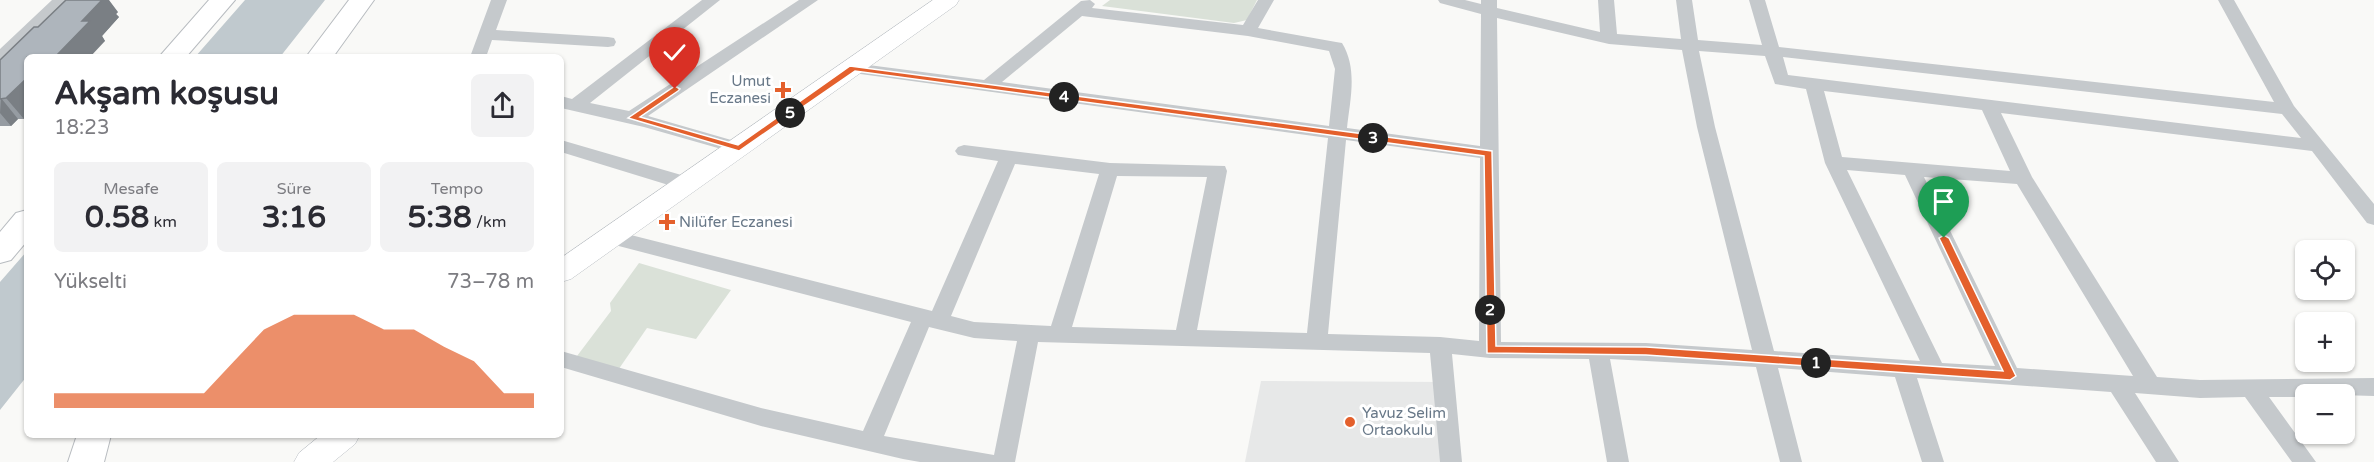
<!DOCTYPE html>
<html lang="tr">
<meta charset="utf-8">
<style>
:root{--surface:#fff;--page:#f2f2f3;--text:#2b2b33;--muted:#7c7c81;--accent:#e4602c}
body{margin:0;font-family:"Varela Round",sans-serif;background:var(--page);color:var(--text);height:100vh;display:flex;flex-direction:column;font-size:22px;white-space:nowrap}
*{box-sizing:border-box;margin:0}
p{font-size:20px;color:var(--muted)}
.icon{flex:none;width:33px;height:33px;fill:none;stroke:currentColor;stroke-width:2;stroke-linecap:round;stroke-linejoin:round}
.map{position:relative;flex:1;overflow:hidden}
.details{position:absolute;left:24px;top:54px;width:540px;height:384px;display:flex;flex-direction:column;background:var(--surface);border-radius:9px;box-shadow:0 2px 4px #0004}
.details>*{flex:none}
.tools{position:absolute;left:2295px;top:240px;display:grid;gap:12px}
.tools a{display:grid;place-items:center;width:60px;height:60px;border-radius:9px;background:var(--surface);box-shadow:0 2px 4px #0004;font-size:30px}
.pin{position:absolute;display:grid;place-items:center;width:51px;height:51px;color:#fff;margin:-62px -26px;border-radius:50% 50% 50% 0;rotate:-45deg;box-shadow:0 0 6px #0007}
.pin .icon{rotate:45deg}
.km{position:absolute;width:30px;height:30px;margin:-15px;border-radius:50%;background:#222;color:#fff;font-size:16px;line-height:30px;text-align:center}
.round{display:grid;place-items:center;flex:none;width:63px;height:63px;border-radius:9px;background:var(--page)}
.summary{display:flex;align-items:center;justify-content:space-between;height:102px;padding:0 30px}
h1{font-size:33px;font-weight:800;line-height:45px}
.figures{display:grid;grid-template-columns:repeat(3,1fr);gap:9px;height:102px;padding:6px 30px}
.figures div{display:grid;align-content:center;border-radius:9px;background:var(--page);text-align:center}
.figures b{font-size:30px;font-weight:800}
.figures small{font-size:16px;font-weight:400}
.figures p{font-size:16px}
.chart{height:168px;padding:12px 30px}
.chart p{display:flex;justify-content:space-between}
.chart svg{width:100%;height:108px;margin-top:6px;fill:var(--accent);opacity:.7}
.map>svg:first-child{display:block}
</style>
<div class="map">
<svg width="2374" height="462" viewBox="0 0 2374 462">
<rect width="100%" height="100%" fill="#f9f9f7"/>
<path fill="#e7e8e8" d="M1261 381 1444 382 1451 462H1245Z"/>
<path fill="#dae1d8" d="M1110 0H1257L1247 20 1234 23 1102 6Z
M639 263 731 290 696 339 647 328 614 376 568 368 611 311 610 303Z"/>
<path fill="#c0c9ce" d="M245 0H325L280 57H195Z
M27 251V376L0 410V282Z"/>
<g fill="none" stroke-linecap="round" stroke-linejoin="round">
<g stroke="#b9bec3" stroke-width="1">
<path id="secondary" d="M933 0H959L956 5 571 279 561 282V258Z
M321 435H360L355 444 333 462H294L299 453Z"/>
</g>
<g stroke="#b8bcc0" stroke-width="2">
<path id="primary" d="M209 0H235L186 57H159Z
M349 0H374L333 57H306Z
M27 210V241L11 260 0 263V232L16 213Z
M77 435H111L104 462H68Z"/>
</g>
<path fill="#c5c9cc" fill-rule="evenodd" d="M52 0H69L6 63 0 64V49Z
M491 0H507L496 30 608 37 614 38 616 42 614 46 608 47 492 40 486 57H470Z
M702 0H720L590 103 629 111 799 0H818L648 116 745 144 748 148 745 152 739 154 644 127 561 108V96L572 99Z
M1090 0 1095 4 1092 8 1243 25 1258 0H1274L1258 28 1336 42 1342 43C1358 69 1350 100 1347 128L1480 146 1481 14 1440 3 1438 0H1465L1481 4V0H1497V8L1600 32 1598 0H1614L1617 34 1681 39 1676 0H1692L1698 40 1762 45 1749 0H1765L1779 47 2274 102 2218 0H2234L2294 106 2374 204V225L2367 223 2312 151 2001 113 2032 177 2157 377 2200 380 2374 378V396L2306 394V397H2269L2316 462H2292L2245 397 2200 398 2135 393 2179 462H2156L2111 392 1917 378 1944 462H1922L1895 377 1778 368 1802 462H1780L1756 367 1610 359 1629 462H1607L1589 359 1490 358 1452 354 1462 462H1440L1430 353 1038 342 1015 462H920L903 459 761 426 561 367V351L761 408 863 431 911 322 611 244 604 242 601 237 604 232 611 230 932 311 998 161 958 155 955 151 958 147 964 145 1110 163 1225 166 1227 171 1197 330 1307 333 1328 138 853 73 847 72 844 68 847 64 853 63 984 80 1081 1ZM1082 16 1248 36 1329 51 1335 69 1329 126 1002 82ZM1497 18 1609 44 1682 50 1697 127 1752 350 1646 343 1501 342ZM1699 51 1765 56 1775 84 1806 89 1825 163 1920 361 1774 351 1715 127ZM1783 57 2282 114 2301 138 1788 75ZM1824 91 1982 110 2010 171 1842 157ZM1346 140 1480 158 1479 341 1440 337 1328 334ZM1015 164 1099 174 1051 326 974 322 951 316ZM1847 170 1905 175 1995 366 1942 363ZM1117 176 1207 177 1176 330 1072 327ZM1924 177 2017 184 2133 376 2017 368ZM929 327 974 338 1017 341 994 455 884 436Z
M561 140 695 179 697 184 695 189 688 191 561 152Z"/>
<use href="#secondary" fill="#fff" fill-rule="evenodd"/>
<use href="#primary" fill="#fff" fill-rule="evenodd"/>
</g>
<path fill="#969ca2" d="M118 12 116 14 119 17 102 36 105 41 27 57 24 119H18L11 126H0V60L38 27Z"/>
<path fill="#7a7f84" d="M100 0H109L118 12 116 14 119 17 102 36 105 41 90 57H55L82 21Z
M27 78V115L24 119 6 98Z
M1 98 18 119 11 126 0 113Z"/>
<path fill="#aeb5bc" stroke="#7a7f84" stroke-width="1.5" d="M66 0H102L82 21H90L55 57H27V78L6 98 0 99V60L34 27H38Z"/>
<path fill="#e4602c" stroke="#fff" stroke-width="1.5" d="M850 66 1492 151 1496 346 1646 347 2003 371 1939 238 1944 235 1949 238 2016 376 2010 380 1646 355 1487 353 1484 156 855 71 739 151 628 118 675 86 680 89 678 91 640 117 738 145Z"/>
<g fill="#e4602c" stroke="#fff" stroke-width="2">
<path d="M780 81h6v6h6v6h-6v6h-6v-6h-6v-6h6z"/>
<path d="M664 213h6v6h6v6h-6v6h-6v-6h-6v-6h6z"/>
<circle cx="1350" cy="422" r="6"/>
</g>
<g text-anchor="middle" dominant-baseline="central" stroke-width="6" stroke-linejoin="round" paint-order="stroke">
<g font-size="15" fill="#687888" stroke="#fff" text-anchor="start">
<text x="771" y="81" text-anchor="end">Umut<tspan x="771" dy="17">Eczanesi</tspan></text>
<text x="679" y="222">Nilüfer Eczanesi</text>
<text x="1362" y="413">Yavuz Selim<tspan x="1362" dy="17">Ortaokulu</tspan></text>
</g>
</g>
</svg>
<div class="tools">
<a><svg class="icon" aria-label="locate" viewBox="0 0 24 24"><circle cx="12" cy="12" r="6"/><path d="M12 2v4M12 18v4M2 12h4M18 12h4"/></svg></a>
<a>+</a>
<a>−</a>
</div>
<div class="pin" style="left:1944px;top:238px;background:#1e9e55"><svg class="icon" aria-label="arrive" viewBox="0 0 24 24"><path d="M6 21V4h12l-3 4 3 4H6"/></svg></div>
<div class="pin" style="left:675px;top:89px;background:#d93025"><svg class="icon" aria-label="check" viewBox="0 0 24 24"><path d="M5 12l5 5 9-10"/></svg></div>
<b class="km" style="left:1816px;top:363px">1</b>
<b class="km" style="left:1490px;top:310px">2</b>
<b class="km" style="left:1373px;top:138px">3</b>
<b class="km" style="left:1064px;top:97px">4</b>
<b class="km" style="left:790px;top:113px">5</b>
<section class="details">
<div class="summary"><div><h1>Akşam koşusu</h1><p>18:23</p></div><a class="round"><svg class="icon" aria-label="share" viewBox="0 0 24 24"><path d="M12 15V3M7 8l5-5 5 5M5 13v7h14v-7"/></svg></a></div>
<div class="figures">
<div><p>Mesafe</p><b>0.58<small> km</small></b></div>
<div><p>Süre</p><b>3:16</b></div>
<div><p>Tempo</p><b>5:38<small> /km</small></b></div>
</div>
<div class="chart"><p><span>Yükselti</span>73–78 m</p>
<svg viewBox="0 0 160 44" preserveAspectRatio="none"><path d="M0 44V38L10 38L20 38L30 38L40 38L50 38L60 25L70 12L80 6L90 6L100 6L110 12L120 12L130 19L140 25L150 38L160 38V44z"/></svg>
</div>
</section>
</div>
